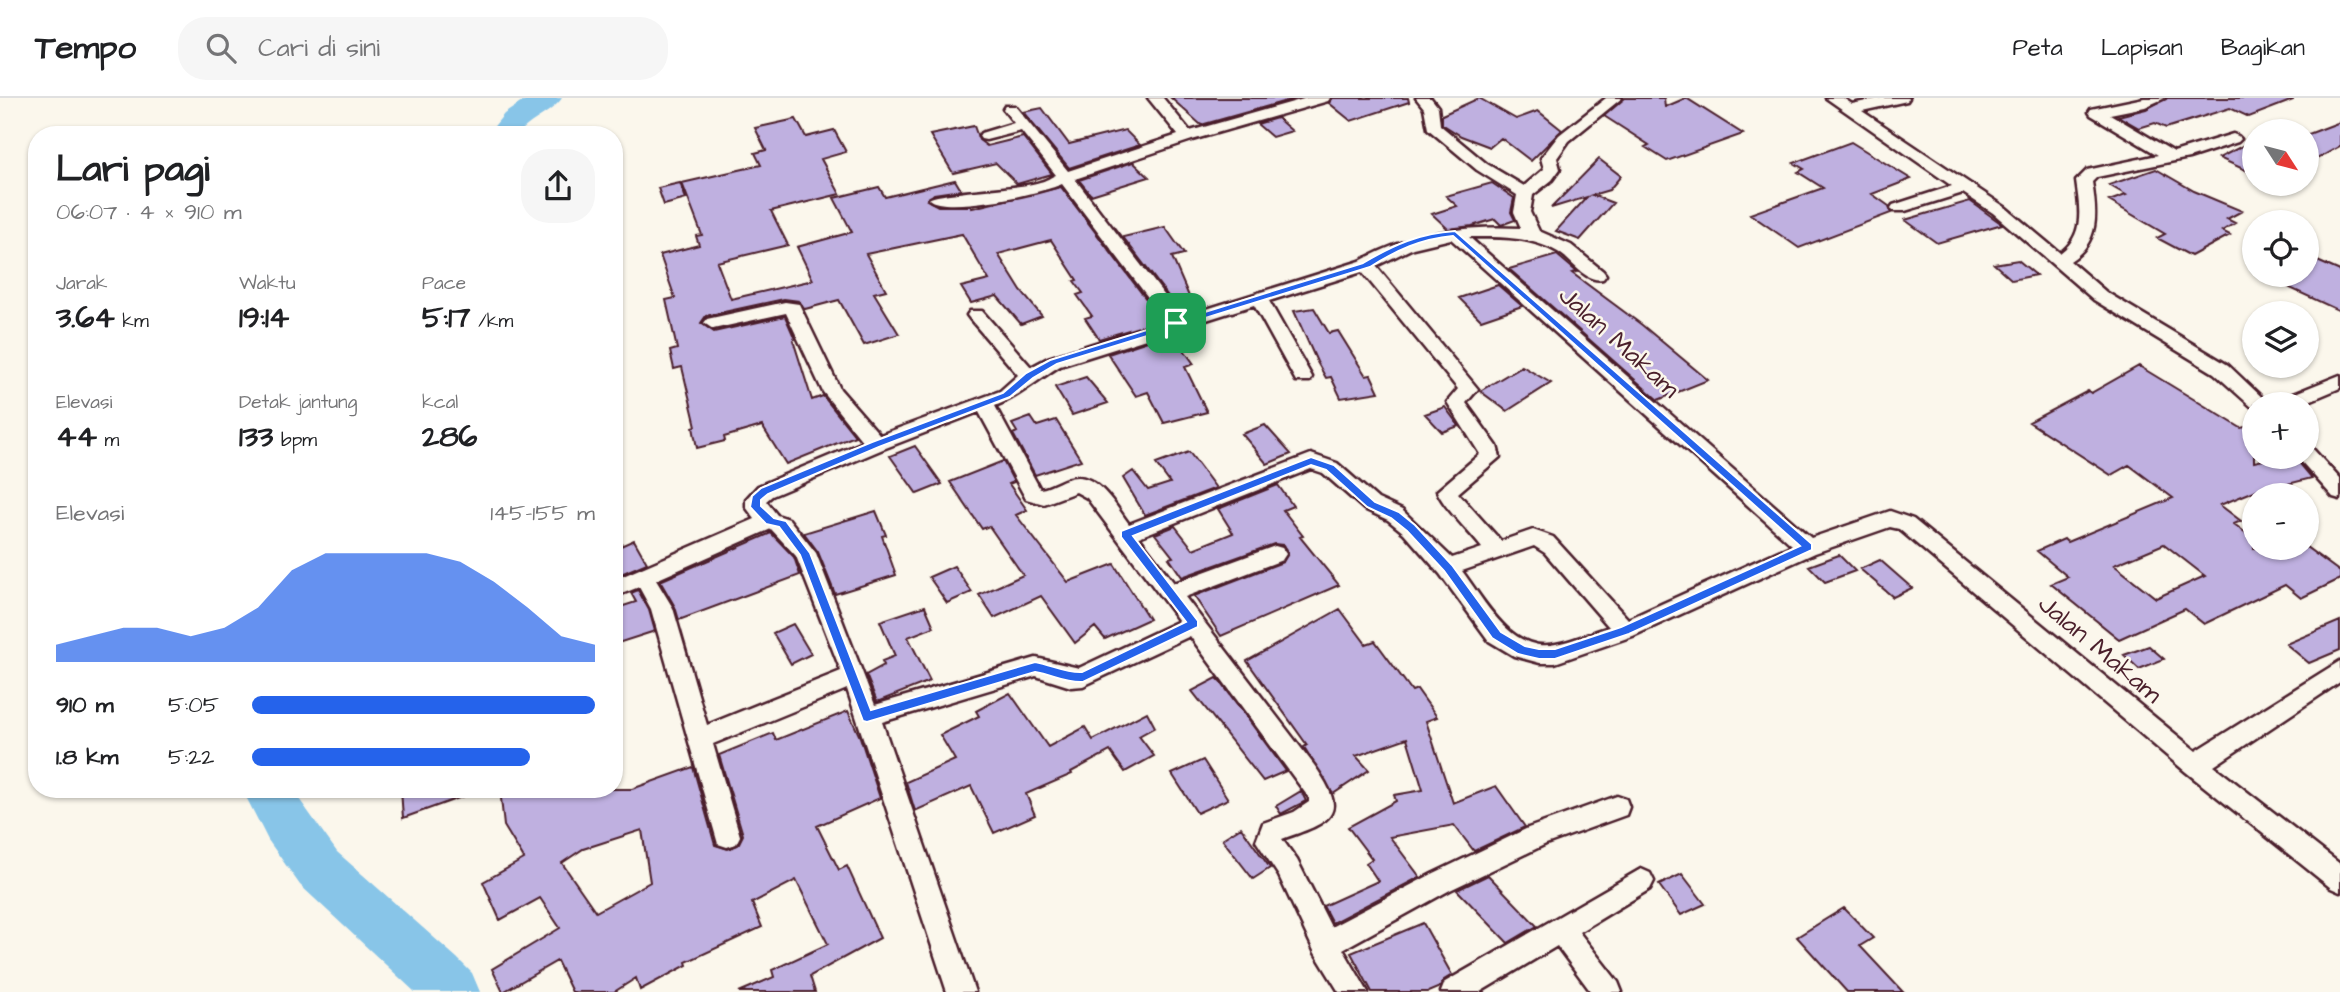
<!DOCTYPE html>
<html lang="id">
<meta charset="utf-8">
<style>
:root{--surface:#fff;--page:#f6f6f6;--text:#202124;--muted:#757577;--line:#e0e0e0;--accent:#2563eb}
body{margin:0;font-family:"Architects Daughter",sans-serif;background:var(--page);color:var(--text);height:100vh;display:flex;flex-direction:column;font-size:26px;white-space:nowrap}
*{box-sizing:border-box;margin:0}
p{font-size:23px;color:var(--muted)}
.icon{flex:none;width:38px;height:38px;fill:none;stroke:currentColor;stroke-width:2;stroke-linecap:round;stroke-linejoin:round}
.map{position:relative;flex:1;overflow:hidden}
.side{position:absolute;left:28px;top:28px;width:595px;height:672px;display:flex;flex-direction:column;background:var(--surface);border-radius:28px;box-shadow:0 2px 5px #0004}
.side>*{flex:none}
.needle{width:46px;rotate:126deg}
.controls{position:absolute;left:2242px;top:21px;display:grid;gap:14px}
.controls a{display:grid;place-items:center;width:77px;height:77px;border-radius:50%;background:var(--surface);box-shadow:0 2px 5px #0004;font-size:35px}
.pin{position:absolute;display:grid;place-items:center;width:60px;height:60px;color:#fff;margin:-30px;border-radius:14px;box-shadow:0 4px 10px #0006}
.round{display:grid;place-items:center;flex:none;width:74px;height:74px;border-radius:28px;background:var(--page)}
.overview{display:flex;align-items:center;justify-content:space-between;height:119px;padding:0 28px}
h1{font-size:38px;font-weight:700;line-height:52px}
.figures{display:grid;grid-template-columns:repeat(3,1fr);gap:10px;height:119px;padding:7px 28px}
.figures div{display:grid;align-content:center}
.figures b{font-size:30px;font-weight:700}
.figures small{font-size:19px;font-weight:400}
.figures p{font-size:19px}
.chart{height:196px;padding:14px 28px}
.chart p{display:flex;justify-content:space-between}
.chart svg{width:100%;height:126px;margin-top:7px;fill:var(--accent);opacity:.7}
ul{padding:0 28px;list-style:none;font-size:23px}
li{display:grid;grid-template-columns:112px 84px 1fr;align-items:center;height:52px}
li i{height:18px;border-radius:9px;background:var(--accent)}
header{display:flex;align-items:center;gap:42px;box-sizing:border-box;height:98px;padding:0 35px;background:var(--surface);border-bottom:2px solid var(--line)}
header strong{font-size:33px}
nav{display:flex;gap:38px;margin-inline-start:auto;font-size:24px}
.search{width:490px;height:63px;background:var(--page);display:flex;align-items:center;gap:18px;box-sizing:border-box;padding:0 24px;border-radius:28px;color:var(--muted);font-size:26px}
.map>svg:first-child{display:block}
</style>
<header>
<strong>Tempo</strong>
<div class="search"><svg class="icon" aria-label="search" viewBox="0 0 24 24"><circle cx="10" cy="10" r="6"/><path d="M15 15l6 6"/></svg>Cari di sini</div>
<nav><a>Peta</a><a>Lapisan</a><a>Bagikan</a></nav>
</header>
<div class="map">
<svg width="2340" height="894" viewBox="0 0 2340 894">
<rect width="100%" height="100%" fill="#fbf7ec"/>
<filter id="ink" filterUnits="userSpaceOnUse"><feTurbulence type="fractalNoise" baseFrequency=".0143" numOctaves="2"/><feDisplacementMap in="SourceGraphic" scale="14" xChannelSelector="R" yChannelSelector="G"/><feConvolveMatrix kernelMatrix="1 2 1 2 8 2 1 2 1" color-interpolation-filters="sRGB"/></filter>
<g filter="url(#ink)">
<g fill="none" stroke-linecap="round" stroke-linejoin="round">
<path fill="#88c5e8" fill-rule="evenodd" d="M528 0H562C551 16 530 21 518 37H487L504 16Z
M242 691H292L337 754 457 860 472 875 480 894H415L300 787 268 742Z"/>
</g>
<path fill="#bfb0e0" stroke="#4a1f2b" stroke-width="2" fill-rule="evenodd" d="M1171 0H1297L1201 27Z
M1333 0H1408L1409 4 1351 23 1329 5Z
M1479 0 1516 21 1538 13 1562 32 1531 63 1501 40 1490 49 1461 38 1442 26V17Z
M1625 0H1664L1665 9 1686 0 1743 36 1667 63 1645 49 1649 47 1604 18Z
M2167 0H2293V2L2249 19 2230 10 2166 30 2155 25 2139 30 2118 18 2146 11Z
M1042 10 1069 46 1125 32 1140 47 1069 70 1023 14Z
M1277 20 1292 33 1272 39 1257 26Z
M796 21 806 39 834 32 846 54 821 61 840 96 771 113 788 147 717 164 731 201 813 182 797 149 852 134 834 100 879 89 885 99 955 82 961 92 934 96 927 102 938 108H971L972 110 1061 89 1162 222 1099 241 1085 220 1092 218 1077 197 1083 195 1074 183 1077 182 1051 142 998 156 1021 193 1042 218 1021 226 997 198 971 205 961 189 989 182 962 136 866 156 886 192 874 195 899 236 864 247 839 202 805 211 799 203 784 201 706 218 701 225 714 234 785 218 795 241 793 242 812 302 823 298 855 338 786 366 762 328 724 339 725 343 697 350 693 329 696 328 682 269 674 271 670 253 677 251 666 202 675 200 660 157 699 147 696 138 702 137 682 85 761 67 755 55 766 52 755 30Z
M2340 24V48L2306 67V37Z
M974 28 979 42 987 48 1023 39 1052 76 1017 86 996 65 953 75 930 37Z
M2254 42V76L2219 60Z
M1851 44 1911 81 1872 96 1889 108 1891 115 1799 150 1750 116 1823 90 1798 74 1804 71 1794 65Z
M1599 61 1621 78 1609 92 1592 97 1613 105 1580 142 1556 133 1587 99 1551 110Z
M1133 64 1149 79 1091 97 1079 82Z
M2156 71 2194 93 2242 113 2227 121 2235 125 2222 133 2230 137 2191 158 2157 140 2165 136 2109 103 2126 97 2109 87Z
M680 85 686 101 664 107 658 90Z
M1492 85 1514 100 1511 114 1515 122 1501 127 1495 121 1472 128 1448 131 1432 116 1457 108 1446 98Z
M1970 103 2002 126 1937 145 1905 122Z
M1165 129 1184 156 1172 159 1191 203 1174 206 1123 139Z
M1557 157 1577 174 1572 175 1642 227 1708 282 1658 302 1509 171Z
M2306 158 2340 173V213L2262 177H2306Z
M2018 162 2036 177 2012 182 1994 166Z
M1498 187 1522 208 1481 222 1459 200Z
M1314 210 1329 235 1338 233 1366 278 1371 277 1379 294 1341 300 1331 279 1326 280 1317 264 1294 213Z
M1172 235 1194 266 1185 269 1207 314 1164 325 1148 294 1136 298 1108 256Z
M1522 268 1551 285 1507 313 1480 293Z
M2139 268 2241 330 2254 327V364L2277 359 2296 361 2312 380 2272 390 2269 387 2220 407 2241 423 2234 426 2254 441V450H2265L2279 460 2306 449 2340 474V481L2301 500 2285 487 2204 526 2185 511 2119 541 2051 486 2068 479 2037 453 2064 441 2067 444 2173 400 2129 367 2111 377 2029 324 2088 293 2091 295ZM2164 446 2205 478 2156 500 2114 467Z
M1086 279 1108 305 1072 317 1055 289Z
M1445 309 1459 328 1442 334 1425 316Z
M1031 319 1037 328 1056 322 1081 362 1035 377 1013 336 1017 334 1012 326Z
M1265 327 1291 356 1267 366 1242 336Z
M915 348 942 386 917 396 890 358Z
M1189 354 1216 390 1145 417 1123 380 1133 373 1148 392 1170 385 1156 366Z
M1003 363 1014 384 1009 386 1027 412 1016 417 1068 484 1114 466 1149 521 1105 541 1095 529 1075 545 1041 498 994 520 979 497 1023 477 989 428 982 431 950 384Z
M1278 387 1293 408 1283 412 1303 438 1300 439 1339 487 1221 538 1194 498 1283 464 1288 455 1283 447 1274 446 1182 479 1169 460 1173 459 1155 436 1175 428 1193 451 1233 435 1218 411Z
M876 413 886 437 882 438 896 477 835 496 818 454 804 435Z
M771 435 794 459 800 477 679 522 675 509 660 483Z
M634 442 647 465 621 476 614 463V451Z
M1839 457 1855 473 1825 484 1809 468Z
M1880 462 1912 490 1893 499 1860 471Z
M954 468 972 494 947 505 929 479Z
M638 492 649 512 655 533 618 545 614 511 636 504 631 495Z
M925 508 934 529 908 539 930 583 877 604 866 577 884 567 882 563 895 558 880 523Z
M1340 511 1366 546 1375 543 1412 593 1417 591 1437 619 1426 623 1453 705 1496 688 1525 729 1474 753 1454 727 1390 739 1420 779 1332 825 1323 808 1378 783 1366 765 1372 761 1348 729 1396 703 1394 697 1423 692 1407 640 1356 658 1369 672 1333 696 1304 649 1307 647 1247 563Z
M2340 523V552L2309 565 2286 546Z
M793 526 811 556 791 566 773 535Z
M2149 548 2164 561 2139 571 2124 557Z
M1217 580 1220 583 1286 673 1263 683 1192 593Z
M1010 595 1048 649 1085 629 1093 642 1147 614 1155 629 1139 638 1154 658 1125 674 1110 653 1071 674 1072 676 1026 696 1035 717 994 735 971 688 915 713 906 684 955 662 940 637 979 618 976 613Z
M848 613 860 639 880 700 817 728 839 772 847 768 880 840 810 878 815 894H739L774 879 772 872 828 846 796 782 752 805 762 829 686 864 687 867 640 892 636 880 614 894H572L557 863 503 894 492 871 560 830 540 800 500 822 483 784 524 761 504 728 500 691H632L693 669 715 747 728 751 738 747 743 737 719 657 773 635 776 642ZM642 732 650 784 596 814 562 765 583 751Z
M1203 662 1228 701 1197 715 1172 676Z
M401 691H475L476 694 403 720Z
M1301 693 1306 703 1281 716 1276 708Z
M1241 729 1270 770 1253 781 1222 741Z
M1682 776 1705 806 1681 817 1659 787Z
M1488 777 1537 828 1508 845 1457 792Z
M1844 810 1873 840 1860 848 1903 894H1847L1797 839Z
M1423 825 1452 877 1444 882 1440 889 1428 894H1372L1351 855Z"/>
<g fill="none" stroke-linecap="round" stroke-linejoin="round">
<g stroke="#4a1f2b" stroke-width="5">
<path id="minor" d="M1148 0H1163L1190 33 1307 0H1330L1328 3 1192 42 1075 81 1181 219 1360 163C1412 135 1462 127 1521 130L1514 114 1517 97 1477 72 1428 31 1424 10 1416 0H1431L1438 9 1440 27 1487 66 1524 88 1544 71 1541 60 1559 37 1606 0H1622L1569 43 1557 60 1560 71 1552 82 1533 97 1530 114 1539 133 1571 147 1603 173 1606 177 1603 181C1585 185 1572 162 1558 154 1530 138 1500 139 1469 139L1811 440 1890 413 1913 421 2196 653 2340 563V584L2214 668 2340 766V794L2331 790 2186 674 1899 431 1890 429 1815 455 1633 538 1555 565H1540L1514 558 1489 543 1440 476 1404 435 1388 422 1364 411 1323 375 1311 371 1139 439 1174 485 1275 448 1282 450 1286 456 1282 462 1185 499 1314 667C1349 717 1334 723 1282 741L1297 762 1331 829 1432 776 1528 730 1617 698 1626 701 1629 709 1626 717 1546 746 1450 792 1343 851 1368 894H1339L1315 855 1279 778 1256 743 1263 725 1294 714 1309 704V700L1190 538 1083 588 1071 589 1036 578 882 624 975 894H947L847 591 713 646 740 738 736 746 727 749 718 746 651 511 639 489 614 499V482L755 421 746 409V401L758 388 863 344 823 294 786 215 713 231 704 225 707 221 785 204 799 206 840 291 880 337 1000 293 1018 277 970 221 967 217 970 213H982L1031 269 1048 260 1166 223 1062 86C1043 95 944 116 929 101 936 94 1021 91 1040 84 1046 83 1051 79 1056 77L1021 33 986 42 981 41 979 38 981 35 1014 25 1003 11 1005 8H1015L1068 73 1178 37ZM1451 141 1792 447 1628 521 1553 439 1533 432 1501 443 1458 395 1500 359 1497 348 1466 305 1478 291 1376 168 1413 150ZM1362 174 1458 291 1447 304 1480 356 1437 393C1444 410 1470 434 1482 450L1452 460 1402 412 1378 401 1337 365 1311 356 1129 426C1117 410 1100 379 1077 379 1064 379 1052 390 1040 391L995 308C1019 299 1038 281 1060 268L1254 207 1296 283H1310L1312 279 1269 203ZM979 314 1026 401 1044 406 1076 394 1087 400 1179 523 1079 570 1036 560 875 607 816 455 789 421 777 417 766 403 772 398 883 351ZM771 431 796 458 841 573 707 627 673 510 656 482ZM1534 448 1545 455 1609 529C1592 534 1574 543 1556 546 1511 556 1485 503 1462 473Z
M1826 0H1843L1852 6 1881 0H1909L1907 3 1862 13 2005 109 2060 155C2085 137 2080 111 2076 83L2087 72 2158 57 2091 17 2089 14 2091 11 2144 0H2165L2145 9 2110 16 2174 54 2233 36 2238 38 2241 41 2238 44 2189 60 2097 79 2092 84C2097 116 2100 144 2070 163L2106 194 2228 267 2269 306H2254L2253 310 2214 275 2094 202 1993 115 1963 95 1905 113H1893L1891 110 1893 107 1952 88Z
M2340 277V290L2302 306H2276L2278 302Z
M2306 349 2313 351 2340 381V401L2333 399 2299 361 2298 359H2306Z
M1641 771 1650 775 1654 783 1650 791 1579 834 1618 884 1622 894H1591L1557 848 1480 894H1441L1445 884Z"/>
</g>
<use href="#minor" fill="#fbf7ec" fill-rule="evenodd"/>
</g>
</g>
<path fill="#2563eb" stroke="#fff" stroke-width="2" fill-rule="evenodd" d="M1455 133 1812 446V452L1629 536 1555 561H1539L1518 556 1492 540 1444 473 1407 433 1391 420 1367 409 1326 372 1311 367 1133 438 1198 523V529L1083 584C1065 585 1053 577 1035 574L867 624 863 623 800 457 779 429 766 426 750 409 752 398 761 390 872 344 1003 295 1026 275 1050 262 1363 165C1393 147 1420 135 1455 133ZM1453 138 1800 448 1621 529 1555 551H1539L1525 548 1501 534 1452 467 1415 427 1399 414 1375 404 1334 367 1311 359 1121 433V439L1186 524 1082 574C1066 575 1052 567 1035 564L871 612 810 455 786 423 774 420 761 408V402L768 396 879 349 1010 299 1033 280 1057 266 1370 169C1397 152 1421 141 1453 138Z"/>
<g text-anchor="middle" dominant-baseline="central" stroke-width="5" stroke-linejoin="round" paint-order="stroke">
<g font-size="26" fill="#4a1f2b" stroke="#fbf7ec">
<text transform="translate(1619 244) rotate(42)">Jalan Makam</text>
<text transform="translate(2100 551) rotate(40)">Jalan Makam</text>
</g>
</g>
</svg>
<div class="controls">
<a><svg class="needle" viewBox="-14 -14 28 28"><path d="M0-13l5 13h-10z" fill="#e53935"/><path d="M0 13l5-13h-10z" fill="#757577"/></svg></a>
<a><svg class="icon" aria-label="locate" viewBox="0 0 24 24"><circle cx="12" cy="12" r="6"/><path d="M12 2v4M12 18v4M2 12h4M18 12h4"/></svg></a>
<a><svg class="icon" aria-label="layers" viewBox="0 0 24 24"><path d="M12 4l9 5-9 5-9-5zM3 14l9 5 9-5"/></svg></a>
<a>+</a>
<a>−</a>
</div>
<div class="pin" style="left:1176px;top:225px;background:#1e9e55"><svg class="icon" aria-label="arrive" viewBox="0 0 24 24"><path d="M6 21V4h12l-3 4 3 4H6"/></svg></div>
<section class="side">
<div class="overview"><div><h1>Lari pagi</h1><p>06:07 · 4 × 910 m</p></div><a class="round"><svg class="icon" aria-label="share" viewBox="0 0 24 24"><path d="M12 15V3M7 8l5-5 5 5M5 13v7h14v-7"/></svg></a></div>
<div class="figures">
<div><p>Jarak</p><b>3.64<small> km</small></b></div>
<div><p>Waktu</p><b>19:14</b></div>
<div><p>Pace</p><b>5:17<small> /km</small></b></div>
</div>
<div class="figures">
<div><p>Elevasi</p><b>44<small> m</small></b></div>
<div><p>Detak jantung</p><b>133<small> bpm</small></b></div>
<div><p>kcal</p><b>286</b></div>
</div>
<div class="chart"><p><span>Elevasi</span>145–155 m</p>
<svg viewBox="0 0 160 44" preserveAspectRatio="none"><path d="M0 44V38L10 35L20 32L30 32L40 35L50 32L60 25L70 12L80 6L90 6L100 6L110 6L120 9L130 16L140 25L150 35L160 38V44z"/></svg>
</div>
<ul>
<li><b>910 m</b>5:05<i style="width:100%"></i></li>
<li><b>1.8 km</b>5:22<i style="width:81%"></i></li>
</ul>
</section>
</div>
